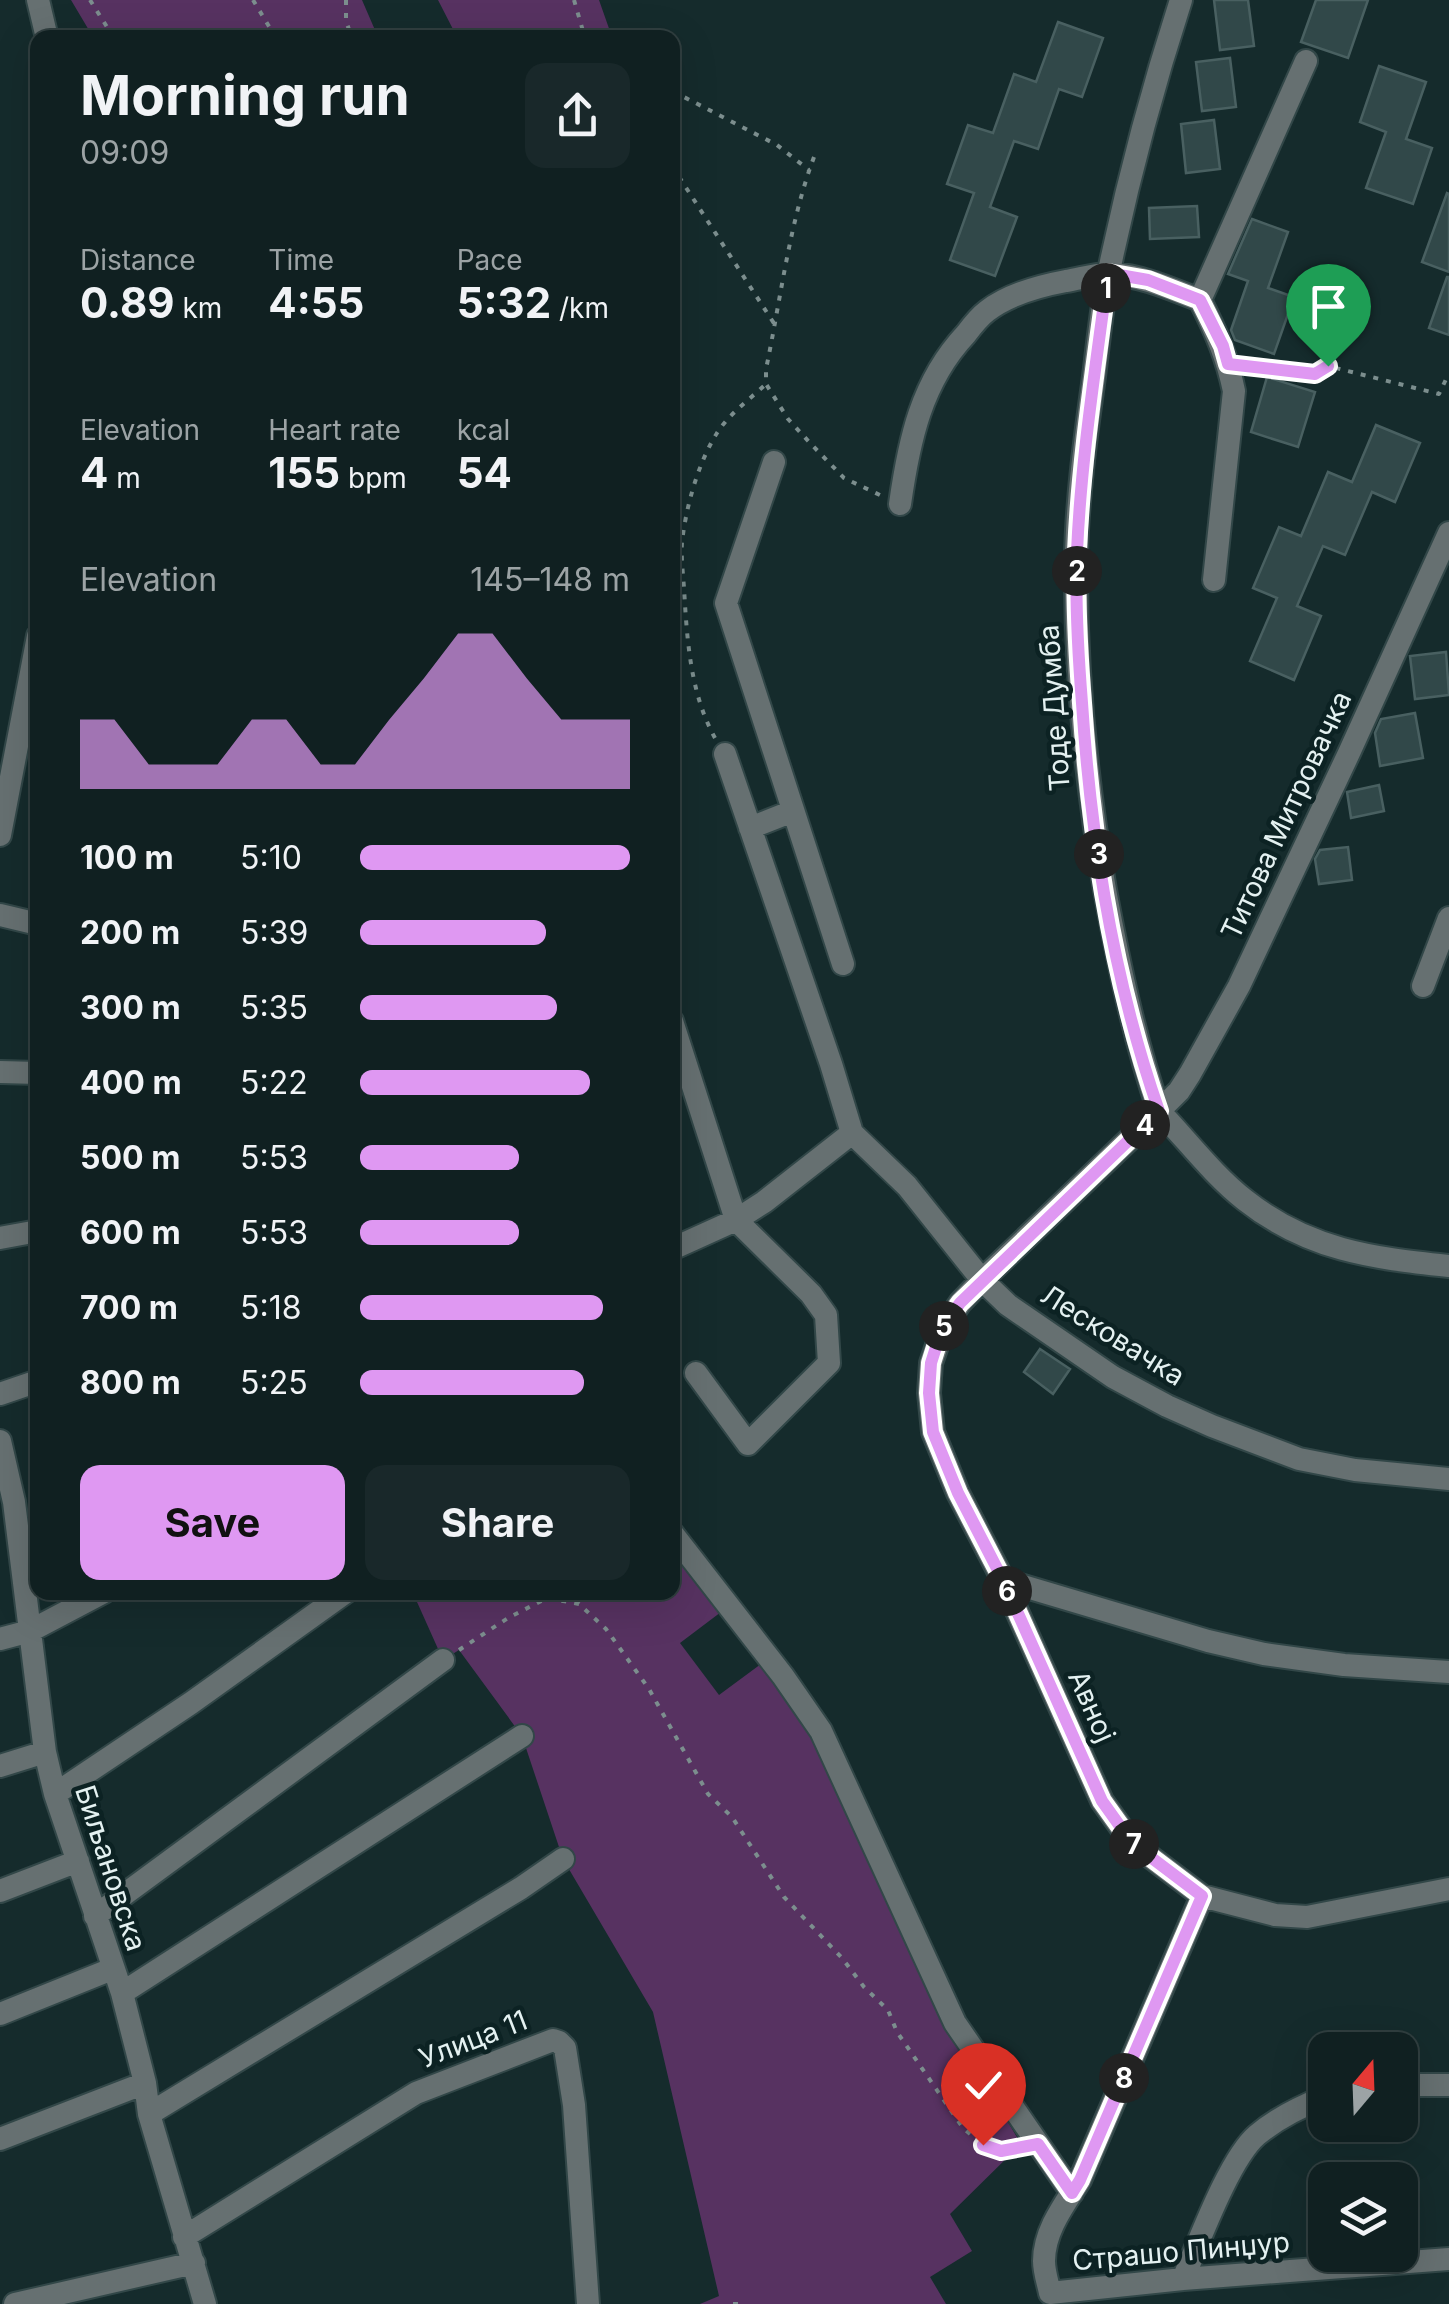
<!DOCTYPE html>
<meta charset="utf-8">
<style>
:root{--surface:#102021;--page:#19282a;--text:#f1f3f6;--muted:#9ca3a5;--line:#303e3f;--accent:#df98f2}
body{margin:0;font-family:Inter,sans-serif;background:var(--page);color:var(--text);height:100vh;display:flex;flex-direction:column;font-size:38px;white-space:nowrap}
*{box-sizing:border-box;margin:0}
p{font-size:32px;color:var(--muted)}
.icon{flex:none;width:55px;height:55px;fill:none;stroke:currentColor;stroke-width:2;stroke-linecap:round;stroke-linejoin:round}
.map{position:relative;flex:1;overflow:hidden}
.panel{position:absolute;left:30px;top:30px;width:650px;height:1570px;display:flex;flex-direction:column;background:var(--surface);border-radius:20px;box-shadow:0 10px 40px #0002,0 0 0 2px var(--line)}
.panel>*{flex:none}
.needle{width:65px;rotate:19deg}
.tools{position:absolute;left:1308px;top:2032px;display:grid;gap:20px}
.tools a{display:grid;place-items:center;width:110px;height:110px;border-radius:20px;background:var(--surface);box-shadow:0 10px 40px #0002,0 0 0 2px var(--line);font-size:50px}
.pin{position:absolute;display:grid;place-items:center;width:85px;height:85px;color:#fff;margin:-102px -42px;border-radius:50% 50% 50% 0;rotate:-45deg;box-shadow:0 0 10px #0007}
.pin .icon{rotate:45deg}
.km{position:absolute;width:50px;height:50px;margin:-25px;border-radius:50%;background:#222;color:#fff;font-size:28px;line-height:50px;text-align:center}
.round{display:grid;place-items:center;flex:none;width:105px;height:105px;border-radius:20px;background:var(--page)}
.headline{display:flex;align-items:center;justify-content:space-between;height:170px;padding:0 50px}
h1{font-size:55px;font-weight:700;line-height:75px}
.figures{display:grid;grid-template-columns:repeat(3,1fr);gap:15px;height:170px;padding:10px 50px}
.figures div{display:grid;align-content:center}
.figures b{font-size:42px;font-weight:700}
.figures small{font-size:28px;font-weight:400}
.figures p{font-size:28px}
.chart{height:280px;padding:20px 50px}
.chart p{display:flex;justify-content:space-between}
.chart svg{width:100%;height:180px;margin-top:10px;fill:var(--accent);opacity:.7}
.button{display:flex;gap:20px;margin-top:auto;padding:20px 50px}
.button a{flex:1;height:115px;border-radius:20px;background:var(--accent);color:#111;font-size:40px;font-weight:700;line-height:115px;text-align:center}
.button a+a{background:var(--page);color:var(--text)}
ul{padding:0 50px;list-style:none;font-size:32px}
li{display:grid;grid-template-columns:160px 120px 1fr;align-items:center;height:75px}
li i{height:25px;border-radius:12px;background:var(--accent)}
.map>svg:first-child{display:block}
</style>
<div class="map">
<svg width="1449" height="2304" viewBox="0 0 1449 2304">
<rect width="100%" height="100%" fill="#152b2c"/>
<path fill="#573261" d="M71 0H362L378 37H93Z
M438 0H599L612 37H457Z
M673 1533 729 1606 680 1643 719 1695 769 1658 823 1733 949 2022 1021 2144 950 2214 972 2251 930 2277 946 2304H700L719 2296 653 2012 563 1859 522 1736 459 1650 443 1660 413 1593 672 1592Z"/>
<path fill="#314849" stroke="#496061" stroke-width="2.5" d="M1214 0H1248L1254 46 1220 50Z
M1316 0H1368L1348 58 1301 42Z
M1058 22 1103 38 1082 97 1059 89 1038 149 1014 141 990 207 1017 217 995 276 950 260 974 193 947 184 968 125 993 133 1014 74 1036 82Z
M1230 58 1236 107 1202 111 1196 62Z
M1379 66 1426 82 1406 139 1432 148 1413 204 1366 188 1386 132 1360 122Z
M1214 120 1220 169 1186 173 1181 124Z
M1447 193 1449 194V272L1422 262Z
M1197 206 1199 237 1150 239 1149 208Z
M1252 219 1288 232 1268 288 1294 297 1274 354 1235 340 1231 330 1248 281 1228 274Z
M1447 277H1449V335L1429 328Z
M1267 377 1315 392 1298 447 1251 432Z
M1376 425 1420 443 1395 502 1372 492 1345 555 1323 546 1297 606 1321 616 1294 680 1250 661 1277 598 1253 588 1279 527 1301 536 1328 472 1352 482Z
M1446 652 1449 695 1415 699 1410 656Z
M1415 713 1423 758 1380 766 1375 733 1381 719Z
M1379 785 1384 811 1351 818 1347 792Z
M1348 847 1352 880 1319 884 1315 859 1320 850Z
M1040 1349 1070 1369 1053 1394 1024 1372Z"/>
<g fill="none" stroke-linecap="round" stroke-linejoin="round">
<g stroke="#324748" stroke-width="26">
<path id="minor" d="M38 0 47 38
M1181 0C1152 89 1128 180 1109 271 1101 308 1098 347 1093 384 1085 441 1077 500 1076 558 1075 669 1086 781 1105 890 1119 965 1134 1038 1159 1111L982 1280 960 1303 943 1328 931 1363 929 1393 933 1432 958 1493 1003 1580 1102 1801 1132 1843 1202 1896 1275 1915 1307 1917 1449 1889
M1200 300 1306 61
M774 462 726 603 843 964
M900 504C909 441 921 382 966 334 972 326 979 317 987 311 1009 294 1039 286 1066 281 1080 279 1097 273 1112 274 1143 276 1171 289 1200 300 1216 332 1227 357 1234 391L1214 580
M1449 533 1349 753 1239 986 1190 1074 1179 1091 1159 1111C1187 1140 1213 1175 1245 1200 1308 1250 1372 1258 1449 1266
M725 754 831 1064 852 1133 907 1186 982 1280 1008 1305 1113 1377 1167 1406 1212 1426 1299 1459 1355 1470 1449 1479
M750 828 793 811
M0 835 38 636
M0 915 38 924
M1423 986 1449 918
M672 1021 736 1220 811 1294 826 1315 829 1363 748 1444 696 1373
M0 1072 38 1073
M0 1238 38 1231
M672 1249 736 1220 764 1202 852 1133
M0 1394 38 1381
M0 1441 14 1502 45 1752 55 1794 122 1993 145 2083 149 2114 205 2304
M672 1533 783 1676 821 1731 955 2023 1072 2193
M1003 1580 1208 1641 1264 1654 1344 1665 1449 1672
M0 1639 30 1631 104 1592
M0 1766 45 1752
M55 1794 191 1703 346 1592
M0 1891 78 1861
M1202 1896 1080 2180C1064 2205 1044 2231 1044 2261 1044 2272 1048 2283 1050 2293L1183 2279 1449 2259
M95 1916 443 1660
M122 1993 522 1736
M0 2014 112 1969
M1400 2085H1449
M149 2114 521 1888 563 1859
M0 2139 145 2083
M184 2237 416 2093 553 2040 559 2042 565 2048 574 2105 588 2304
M1183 2279C1199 2242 1229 2159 1257 2135 1276 2119 1302 2106 1325 2097
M15 2304 194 2263"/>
</g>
<path stroke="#7c8e8e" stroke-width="4" stroke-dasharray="5 8" stroke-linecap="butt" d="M90 0 114 38
M253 0 276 38
M346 0V21L352 38
M574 0 585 38
M672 96H682L777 145 809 170
M814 157C789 224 781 298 766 369V384L788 419 810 443 844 478 882 496
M672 166 775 325
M1248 367 1315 375 1328 366 1439 394 1449 373
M715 738C690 693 687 639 684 588 683 574 681 557 682 542 686 507 698 463 717 433 729 414 750 399 766 384
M459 1650 508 1618 547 1598 579 1604 606 1629 649 1689 708 1794 732 1817 784 1897 842 1958 864 1987 888 2010 897 2032 963 2128 983 2145 1001 2151 1019 2148
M733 2304H743"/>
<use href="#minor" stroke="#667071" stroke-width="22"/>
</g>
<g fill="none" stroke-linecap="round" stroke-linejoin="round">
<g stroke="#fff" stroke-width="20">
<path id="route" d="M983 2145 1001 2151 1038 2144 1072 2193 1080 2180 1202 1896 1132 1843 1102 1801 1003 1580 958 1493 933 1432 929 1393 931 1363 942 1328 960 1303 1159 1111C1114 982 1091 839 1082 703 1078 653 1075 602 1077 552 1081 458 1096 366 1108 273L1148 280 1200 300 1223 346 1228 364 1315 374 1328 366"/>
</g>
<use href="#route" stroke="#df98f2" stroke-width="12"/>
</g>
<g text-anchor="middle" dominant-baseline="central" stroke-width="9" stroke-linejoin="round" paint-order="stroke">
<g font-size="28" fill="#e4f1f1" stroke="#0c2223">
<text transform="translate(1054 708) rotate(-94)">Тоде Думба</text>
<text transform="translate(1286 815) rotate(-65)">Титова Митровачка</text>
<text transform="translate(1113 1335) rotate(32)">Лесковачка</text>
<text transform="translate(1092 1706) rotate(66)">Авној</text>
<text transform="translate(111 1868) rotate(72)">Биљановска</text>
<text transform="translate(473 2039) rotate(-21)">Улица 11</text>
<text transform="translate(1181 2251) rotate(-5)">Страшо Пинџур</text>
</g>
</g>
</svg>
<div class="tools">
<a><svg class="needle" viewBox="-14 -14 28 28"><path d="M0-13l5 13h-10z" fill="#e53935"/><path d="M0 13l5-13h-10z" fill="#9ca3a5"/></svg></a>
<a><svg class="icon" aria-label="layers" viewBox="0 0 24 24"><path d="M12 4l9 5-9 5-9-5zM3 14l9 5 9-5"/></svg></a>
</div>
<div class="pin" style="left:1328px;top:366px;background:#1e9e55"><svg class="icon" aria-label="arrive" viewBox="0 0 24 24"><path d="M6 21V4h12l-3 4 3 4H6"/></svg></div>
<div class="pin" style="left:983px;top:2145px;background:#d93025"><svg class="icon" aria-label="check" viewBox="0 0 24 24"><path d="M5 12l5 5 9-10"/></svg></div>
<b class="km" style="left:1106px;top:288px">1</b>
<b class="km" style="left:1077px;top:571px">2</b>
<b class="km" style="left:1099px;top:854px">3</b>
<b class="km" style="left:1145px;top:1125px">4</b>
<b class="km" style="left:944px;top:1326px">5</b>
<b class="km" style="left:1007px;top:1591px">6</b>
<b class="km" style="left:1134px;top:1844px">7</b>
<b class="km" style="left:1124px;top:2078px">8</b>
<section class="panel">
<div class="headline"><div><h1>Morning run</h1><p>09:09</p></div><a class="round"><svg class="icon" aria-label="share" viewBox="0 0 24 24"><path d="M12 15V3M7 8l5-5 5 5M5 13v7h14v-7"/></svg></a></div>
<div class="figures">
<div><p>Distance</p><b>0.89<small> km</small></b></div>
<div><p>Time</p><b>4:55</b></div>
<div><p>Pace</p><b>5:32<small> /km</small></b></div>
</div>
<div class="figures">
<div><p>Elevation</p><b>4<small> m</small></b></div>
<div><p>Heart rate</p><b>155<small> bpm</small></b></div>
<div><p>kcal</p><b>54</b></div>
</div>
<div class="chart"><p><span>Elevation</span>145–148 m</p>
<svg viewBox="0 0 160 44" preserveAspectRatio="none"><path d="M0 44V27L10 27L20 38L30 38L40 38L50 27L60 27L70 38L80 38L90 27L100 17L110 6L120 6L130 17L140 27L150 27L160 27V44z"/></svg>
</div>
<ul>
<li><b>100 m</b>5:10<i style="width:100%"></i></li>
<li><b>200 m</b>5:39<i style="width:69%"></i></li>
<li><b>300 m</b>5:35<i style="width:73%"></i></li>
<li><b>400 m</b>5:22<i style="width:85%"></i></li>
<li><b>500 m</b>5:53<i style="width:59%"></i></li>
<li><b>600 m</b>5:53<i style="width:59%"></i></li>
<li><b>700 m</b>5:18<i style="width:90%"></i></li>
<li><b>800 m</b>5:25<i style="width:83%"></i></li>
</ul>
<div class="button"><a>Save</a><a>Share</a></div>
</section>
</div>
